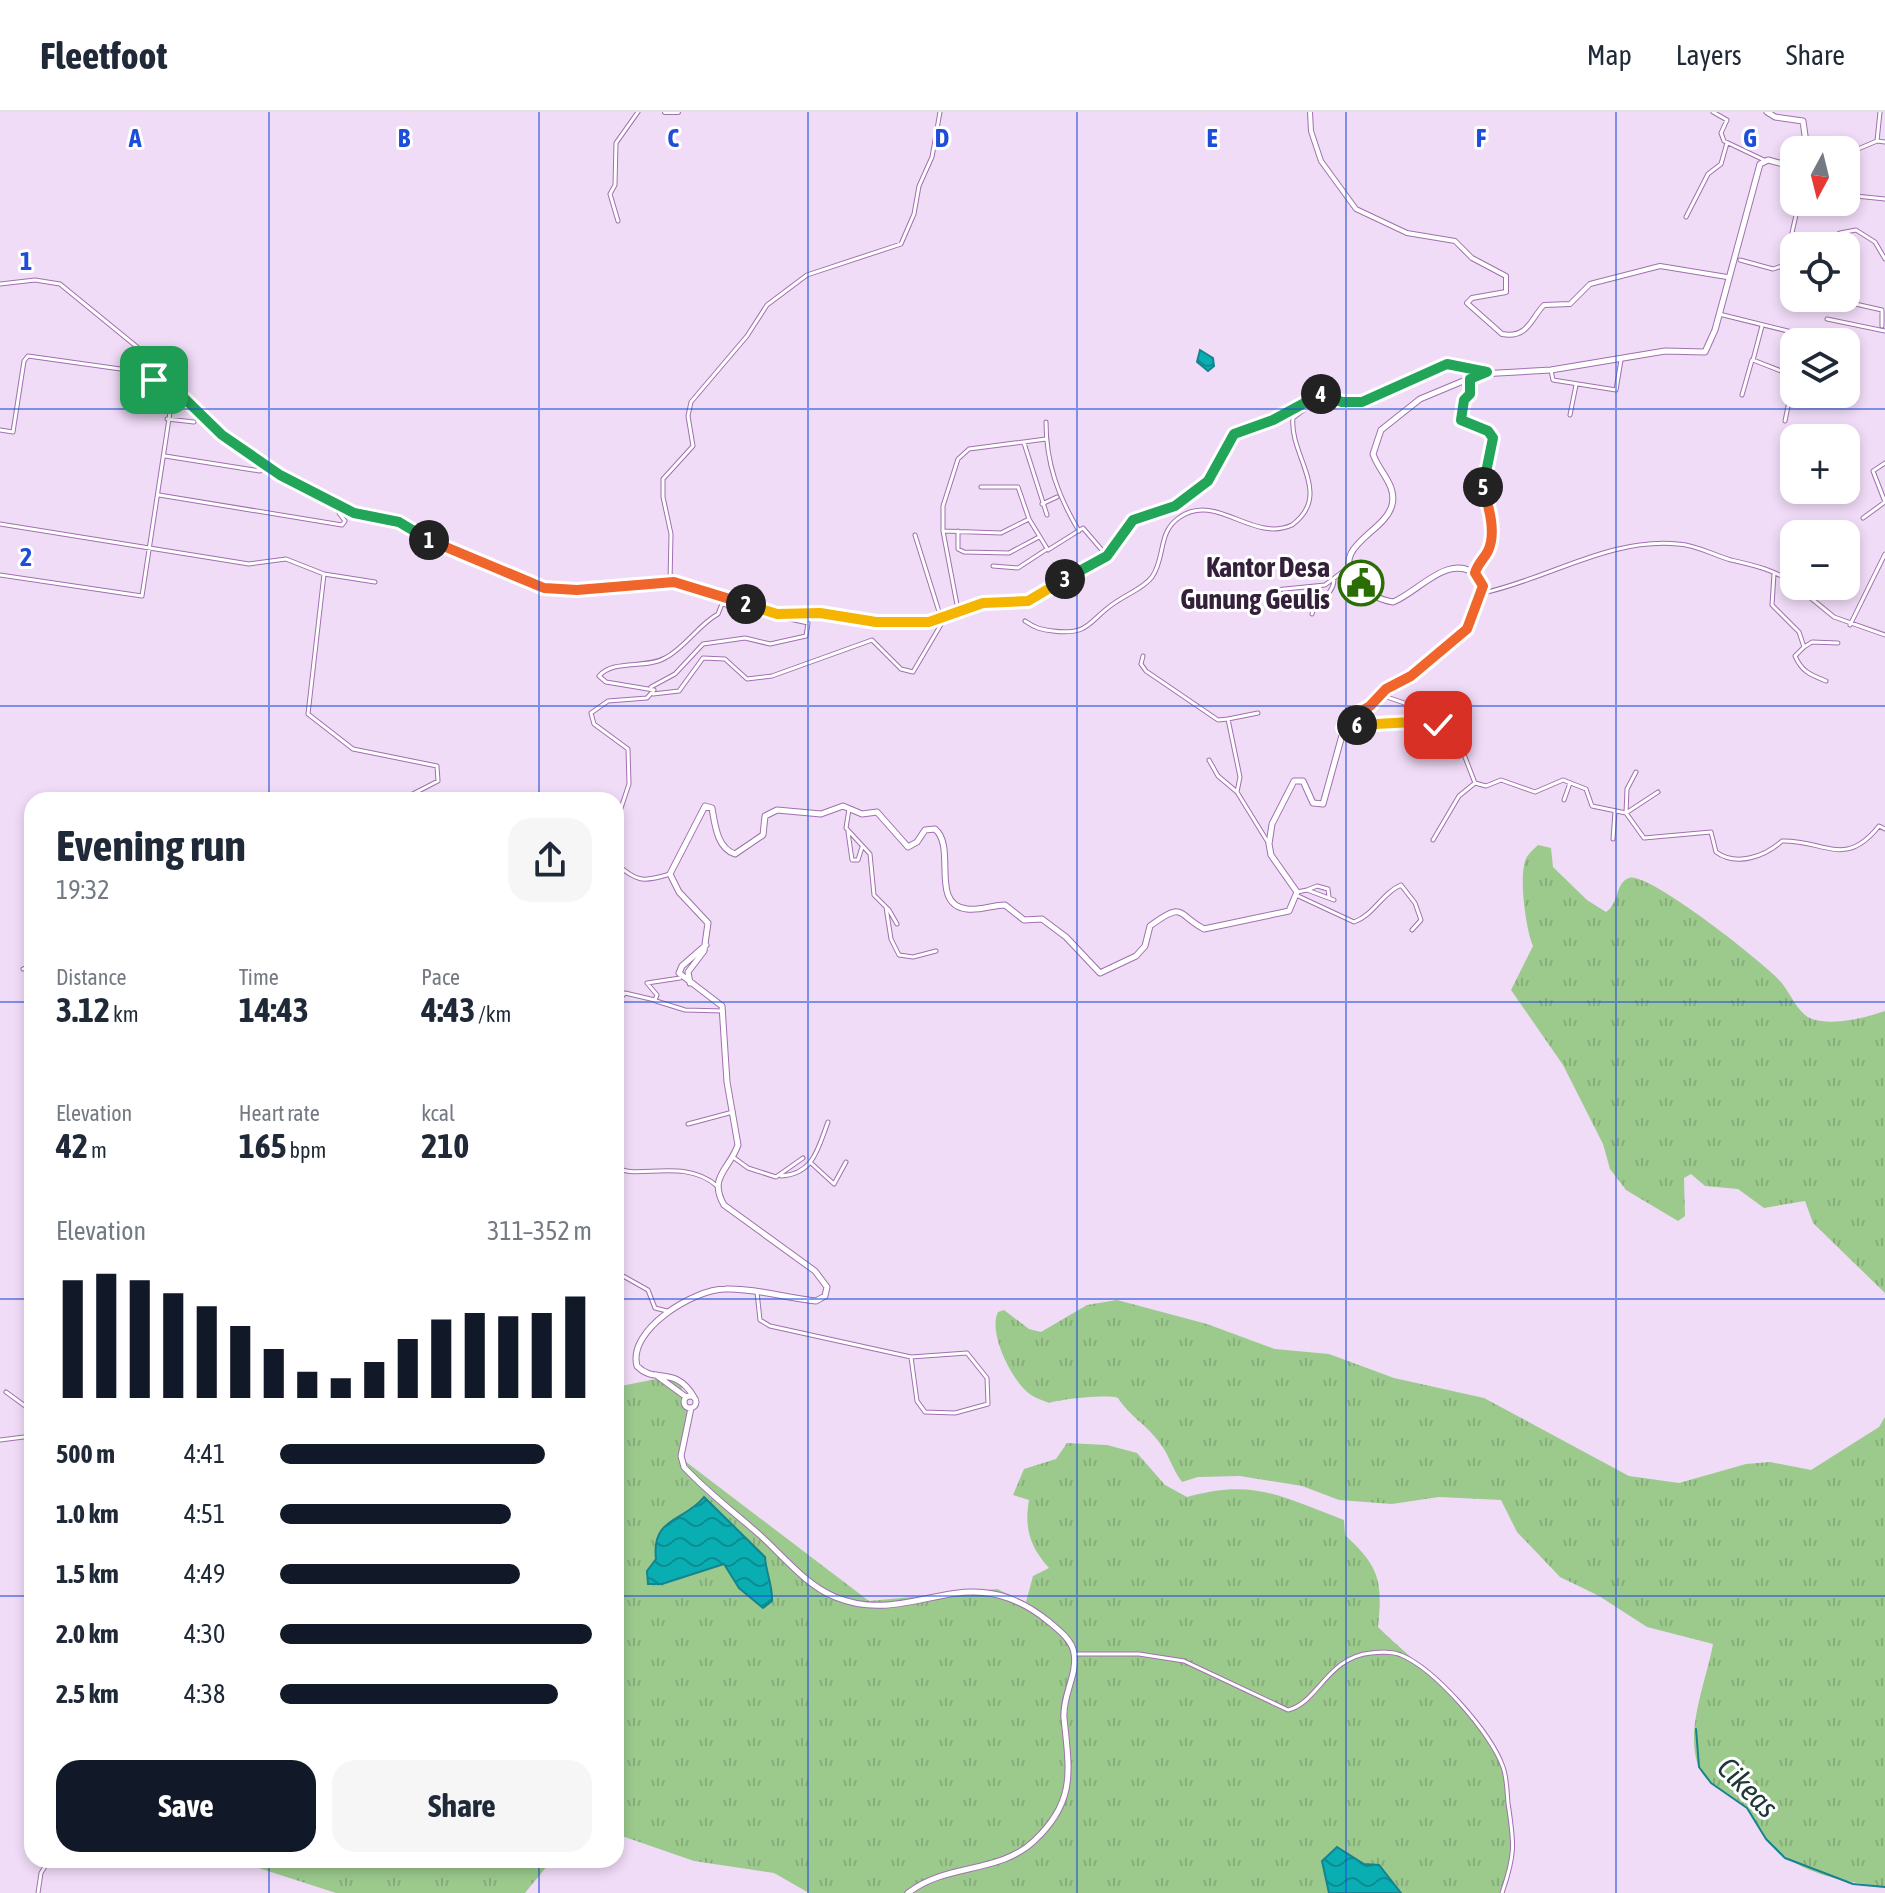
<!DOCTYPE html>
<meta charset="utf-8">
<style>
:root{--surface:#fff;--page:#f6f6f7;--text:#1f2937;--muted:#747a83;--line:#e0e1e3;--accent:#111827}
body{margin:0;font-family:"Asap Condensed",sans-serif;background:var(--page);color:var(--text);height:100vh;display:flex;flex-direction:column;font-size:30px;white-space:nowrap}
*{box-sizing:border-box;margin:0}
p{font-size:26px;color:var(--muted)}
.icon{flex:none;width:44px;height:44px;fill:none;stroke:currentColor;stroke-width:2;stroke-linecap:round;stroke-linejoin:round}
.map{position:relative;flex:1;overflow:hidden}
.side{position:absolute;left:24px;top:680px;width:600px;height:1076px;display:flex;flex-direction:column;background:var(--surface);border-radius:24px;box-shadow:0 4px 12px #0003}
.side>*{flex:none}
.needle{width:52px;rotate:187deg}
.tools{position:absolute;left:1780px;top:24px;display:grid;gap:16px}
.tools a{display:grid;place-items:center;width:80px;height:80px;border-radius:16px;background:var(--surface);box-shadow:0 4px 12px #0003;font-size:40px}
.pin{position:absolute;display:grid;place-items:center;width:68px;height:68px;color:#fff;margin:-34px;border-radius:16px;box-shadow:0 4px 12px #0006}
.km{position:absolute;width:40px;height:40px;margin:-20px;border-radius:50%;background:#222;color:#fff;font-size:22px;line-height:40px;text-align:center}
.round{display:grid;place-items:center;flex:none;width:84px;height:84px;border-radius:24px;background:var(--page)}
.summary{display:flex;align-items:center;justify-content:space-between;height:136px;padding:0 32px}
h1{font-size:44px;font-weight:700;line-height:60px}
.figures{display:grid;grid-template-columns:repeat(3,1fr);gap:12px;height:136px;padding:8px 32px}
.figures div{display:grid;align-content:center}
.figures b{font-size:34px;font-weight:700}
.figures small{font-size:22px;font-weight:400}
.figures p{font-size:22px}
.chart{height:224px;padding:16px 32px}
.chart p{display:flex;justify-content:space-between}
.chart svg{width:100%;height:144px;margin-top:8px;stroke:var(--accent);stroke-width:6}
.primary-button{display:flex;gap:16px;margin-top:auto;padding:16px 32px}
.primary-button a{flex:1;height:92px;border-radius:24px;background:var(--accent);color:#fff;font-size:32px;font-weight:700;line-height:92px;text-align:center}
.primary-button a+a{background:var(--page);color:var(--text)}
ul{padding:0 32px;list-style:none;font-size:26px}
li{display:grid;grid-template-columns:128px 96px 1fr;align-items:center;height:60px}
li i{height:20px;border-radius:10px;background:var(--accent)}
header{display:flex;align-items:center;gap:48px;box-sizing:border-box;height:112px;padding:0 40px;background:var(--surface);border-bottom:2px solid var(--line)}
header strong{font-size:38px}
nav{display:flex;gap:44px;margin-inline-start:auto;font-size:28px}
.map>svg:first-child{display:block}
</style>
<header>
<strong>Fleetfoot</strong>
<nav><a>Map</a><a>Layers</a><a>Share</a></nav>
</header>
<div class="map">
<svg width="1885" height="1781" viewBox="0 0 1885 1781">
<defs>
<pattern id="grass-tufts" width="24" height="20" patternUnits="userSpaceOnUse" patternTransform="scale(2)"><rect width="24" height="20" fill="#9cca8d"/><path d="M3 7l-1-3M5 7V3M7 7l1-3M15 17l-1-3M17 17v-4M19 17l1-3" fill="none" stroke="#87ad7a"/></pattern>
<pattern id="water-waves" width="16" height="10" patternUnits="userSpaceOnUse" patternTransform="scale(2)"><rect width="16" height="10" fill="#09aeb2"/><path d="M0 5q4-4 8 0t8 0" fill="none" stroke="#0a8d92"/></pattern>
</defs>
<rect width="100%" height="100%" fill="#f1dcf8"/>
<path fill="url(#grass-tufts)" d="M1538 733 1551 736 1553 755 1587 788 1606 800C1619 792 1615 771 1629 766 1648 759 1764 851 1780 869 1790 880 1798 902 1812 907 1833 914 1864 906 1885 899V1181L1813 1111 1805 1089 1764 1096 1738 1077 1705 1074 1691 1062 1684 1066 1685 1104 1678 1109 1626 1078 1610 1057 1603 1032 1563 953 1511 878 1533 834C1526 818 1520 772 1524 754 1525 744 1531 740 1538 733Z
M1117 1188 1207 1212 1275 1237 1329 1242 1394 1266 1484 1286 1629 1364 1679 1371 1746 1352 1770 1350 1811 1358 1879 1315 1885 1305V1775C1845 1770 1796 1762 1768 1729 1760 1720 1756 1707 1748 1698 1734 1681 1706 1676 1698 1653 1685 1617 1707 1567 1713 1532L1647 1515 1599 1484 1560 1465 1517 1420 1501 1388 1439 1385 1392 1392 1339 1388 1302 1374 1240 1364 1198 1365 1182 1370C1172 1357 1169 1342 1159 1330 1147 1313 1129 1304 1118 1286 1108 1282 1061 1287 1049 1291 1042 1288 1032 1285 1026 1279 1010 1264 988 1220 998 1200L1004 1198 1029 1217 1041 1220 1087 1193Z
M666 1265 681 1273 688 1299 681 1346 869 1489 997 1477 1026 1490 1033 1464 1049 1456C1030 1435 1024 1416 1029 1388L1013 1383 1024 1357 1056 1347 1067 1331 1107 1333 1137 1341 1165 1373 1187 1385C1255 1366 1282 1385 1344 1408L1345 1423C1379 1454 1383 1469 1378 1515 1416 1552 1487 1606 1504 1655 1507 1667 1507 1680 1508 1692 1514 1731 1516 1742 1502 1781H809L774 1761 694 1749 616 1722V1275Z
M245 1748H552L525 1781H336L249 1753Z"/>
<path fill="url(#water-waves)" stroke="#16838e" stroke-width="2" d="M1200 238 1213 246 1214 254 1208 259 1197 250Z
M704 1385 765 1445C766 1461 773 1474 772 1489L763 1496 739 1476 724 1452 662 1472H648L647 1459 656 1447C651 1405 684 1410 704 1385Z
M1337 1735 1364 1752 1379 1753 1401 1781H1329L1322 1749Z"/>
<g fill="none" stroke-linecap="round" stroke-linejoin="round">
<path stroke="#16838e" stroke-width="2" d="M1696 1617 1699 1655 1711 1671 1747 1696 1766 1727 1785 1746 1853 1772 1885 1775"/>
<g stroke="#a070af" stroke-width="5">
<path id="minor" d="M1713 0 1727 8 1721 21 1724 29 1764 48
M1877 29 1880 0
M1846 42 1877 29 1885 30
M1846 83 1885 87
M1686 105 1708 62 1721 52 1727 31
M618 109 610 82 615 73 616 31 638 0
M1814 134 1840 121 1856 118 1875 130 1885 147
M1794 135 1791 125 1799 90
M1740 148 1773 157 1794 150
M0 172 35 168 60 172 142 239 209 312 260 351 297 373 354 401 399 410 470 448 551 478 674 470 773 501H826L881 510H929L983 491 1024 490 1107 444 1133 408 1175 394 1208 369 1234 322 1273 308 1317 283 1326 282 1347 291 1362 290 1447 252 1483 260
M1829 186 1882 198V214
M1719 202 1796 221 1802 230
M1827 207 1885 219
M1762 214 1753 248 1794 264
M1551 258 1553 268 1616 278 1621 248
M1470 267V282L1464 288 1461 308 1488 319 1493 326C1492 342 1483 354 1483 370 1482 392 1494 409 1489 433 1487 444 1478 449 1475 461
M1742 283 1752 248
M1570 303 1576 273
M167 307 194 310
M1785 309 1794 265
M1046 310C1046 351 1058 384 1079 419
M0 318 13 320 24 249 28 244 142 260 172 287 142 484 0 463
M1024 331 1047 403
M165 344 260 359
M1885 351 1873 359 1885 390
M981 375H1018L1029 407 1048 438 1083 416 1107 444
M159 383 342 413 345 409 339 401 341 397
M1042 392 1057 385
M1863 406 1885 390
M0 412 249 452 286 447 324 462
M944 419 1001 421 1029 407
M958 419V437L964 440 1009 441 1039 425
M915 423 941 506
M993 454 1018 456 1047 437
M1774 462 1772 493 1799 520 1804 535 1795 544C1802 560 1811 563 1826 569
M375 470 324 462 308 602 353 637 437 654 438 669 401 688
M670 470 671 422 663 385V367L693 334 688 304 691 290 747 224 767 193 807 163 901 132 914 102 919 74 932 45 940 0
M1796 474 1834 505 1885 523
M1275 478 1325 473 1349 455
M1483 481C1548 467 1611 425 1678 432 1697 433 1713 443 1731 448 1753 453 1776 458 1794 472
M958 498 943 419V394L958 347 969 337 1046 327
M1312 502C1315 487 1333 485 1334 468
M1025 509C1035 516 1042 518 1053 519 1091 524 1089 507 1116 490 1127 482 1144 476 1152 465 1166 445 1157 420 1180 405 1216 380 1253 431 1292 413 1334 382 1289 344 1293 306L1317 288 1343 291
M1850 513 1885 442
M1804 535 1812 530 1838 531
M1143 544 1141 552 1146 559 1218 608 1228 607
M651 575 675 562 703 532 745 526 770 532 806 524 808 511 722 492 718 488 720 482
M653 582 679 579 703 546 725 547 747 567 772 564 872 528 901 557 913 560 946 504
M1384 584 1413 594
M1438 613 1441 596
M1343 616 1398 610 1433 612 1463 640 1475 671 1486 674 1501 668 1535 680 1563 668 1586 677 1592 694 1626 701 1644 726 1711 720 1716 740C1737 755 1765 744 1782 729 1825 728 1845 757 1879 714L1885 717
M1209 648 1218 664 1237 680 1269 732
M1636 660 1627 677 1626 701 1658 680
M1237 680 1240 665 1228 607 1258 601
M1564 688 1570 671
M849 697 846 716 870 742 874 783 889 798 897 812
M616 711 629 672 628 637 594 612 591 601 608 589 647 586 654 578 606 570 599 564C613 547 646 557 665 546 685 536 698 513 718 502L722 492
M848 720 852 748H858L862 735
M1613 727 1615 700
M1433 728 1459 684 1475 671
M616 742 620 754
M616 752C638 769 641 771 670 762
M1307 778 1317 774 1328 777 1329 785
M1297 780 1307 778 1334 788
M1296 783 1354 810C1374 803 1382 781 1401 773L1415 791 1421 808 1412 818
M886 795 891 827 899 843 913 845 936 839
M23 857 32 853
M656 889 685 898 723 899
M616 891 625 881 655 888 657 883 647 871 680 866
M688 1012 733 1000
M733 1045 748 1056 776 1065 803 1046
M811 1051 834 1072 846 1050
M616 1054C631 1070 684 1044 717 1074
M781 1064C814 1062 818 1036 828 1010
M616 1160 648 1178 655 1196 667 1199
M757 1180 760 1208 770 1214 911 1245 967 1241 987 1266 988 1292 955 1301 925 1300 917 1289 911 1245
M6 1280 32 1299
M0 1328 32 1324
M1075 1542H1139L1184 1549 1288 1598C1318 1591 1327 1545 1371 1541 1381 1540 1392 1539 1401 1543 1435 1557 1491 1621 1503 1655 1507 1666 1507 1680 1508 1691 1514 1731 1516 1741 1502 1781
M38 1781 41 1761 49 1748"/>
</g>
<g stroke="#a070af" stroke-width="6">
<path id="tertiary" d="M665 0H678
M1310 0 1311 19 1321 49 1356 97 1407 121 1455 129 1472 146 1506 164V180L1472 186 1467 191 1502 222C1528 227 1531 206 1544 193L1570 192 1590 172 1660 154 1727 165"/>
</g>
<g stroke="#a070af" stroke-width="7">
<path id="secondary" d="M1767 0 1775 5 1803 9 1807 38
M690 871 688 860 704 839 708 811 679 780 670 762 705 694 712 696C715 713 717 736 735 742L763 723 765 704 777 698 821 702 843 694 862 702 877 700 908 735 917 730 925 718 935 717C957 735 929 793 967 797 979 799 993 793 1005 793L1024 808 1042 807 1066 825 1100 861 1136 844 1145 834 1150 814C1185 788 1177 803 1204 817L1289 799 1297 780 1271 743 1269 732 1272 712 1294 669H1303L1313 691 1323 692 1346 609C1372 588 1509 507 1479 465 1450 438 1419 480 1393 490 1380 488 1364 480 1356 469 1329 434 1385 421 1392 393 1397 373 1379 360 1373 342L1381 318 1420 287 1480 262 1551 258 1665 239 1705 240 1715 218 1760 52 1768 48 1794 55
M656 1263 686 1285
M684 1290a6 6 0 1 1 12 0a6 6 0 1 1-12 0Z
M694 1285C674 1252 655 1273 637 1254 627 1218 694 1177 725 1177 756 1176 786 1186 816 1189L825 1184 827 1175 815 1159 724 1093C708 1065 729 1058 738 1033L727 970 722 894 679 861 682 854 706 833
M691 1296 681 1344 684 1355C707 1380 735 1401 761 1424 784 1445 806 1473 835 1485 913 1517 965 1442 1048 1509 1059 1518 1072 1528 1074 1541 1078 1562 1062 1584 1064 1606 1069 1657 1077 1689 1034 1729 999 1762 946 1751 908 1781"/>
</g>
<use href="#minor" stroke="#fff" stroke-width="3"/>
<use href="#tertiary" stroke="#fff" stroke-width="4"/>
<use href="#secondary" stroke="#fff" stroke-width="5"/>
</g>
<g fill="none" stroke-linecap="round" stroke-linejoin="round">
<g stroke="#fff" stroke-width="16">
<path id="split-1" d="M154 268 172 290 184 286 222 323 280 363 354 401 399 410 429 428"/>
</g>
<g stroke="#fff" stroke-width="16">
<path id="split-2" d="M429 428 544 476 577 478 674 470 746 492"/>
</g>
<g stroke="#fff" stroke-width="16">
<path id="split-3" d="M746 492 777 502 820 501 876 510H929L983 491 1028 489 1065 467"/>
</g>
<g stroke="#fff" stroke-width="16">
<path id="split-4" d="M1065 467 1107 444 1133 408 1175 394 1208 369 1234 322 1273 308 1321 282"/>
</g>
<g stroke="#fff" stroke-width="16">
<path id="split-5" d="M1321 282 1342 290H1362L1447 252 1487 260 1470 267V282L1464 288 1461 308 1488 319 1493 326 1483 375"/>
</g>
<g stroke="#fff" stroke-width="16">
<path id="split-6" d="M1357 613 1343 616 1346 608 1370 594 1386 577 1411 564 1467 517 1483 474 1475 461C1478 451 1484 447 1488 439 1497 420 1488 393 1483 375"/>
</g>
<g stroke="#fff" stroke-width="16">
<path id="split-7" d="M1357 613 1413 610 1438 613"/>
</g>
<use href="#split-1" stroke="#22a559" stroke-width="10"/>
<use href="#split-2" stroke="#f0652b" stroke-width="10"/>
<use href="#split-3" stroke="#f5b400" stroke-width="10"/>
<use href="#split-4" stroke="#22a559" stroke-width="10"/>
<use href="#split-5" stroke="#22a559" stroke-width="10"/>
<use href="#split-6" stroke="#f0652b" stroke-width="10"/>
<use href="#split-7" stroke="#f5b400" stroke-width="10"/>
</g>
<path fill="none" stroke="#1d4ed8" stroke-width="2" stroke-opacity="0.55" d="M269 0V688M539 0V688M808 0V1781M1077 0V1781M1346 0V1781M1616 0V1781M0 297H1885M0 594H1885M0 890H32M616 890H1885M0 1187H32M616 1187H1885M0 1484H32M616 1484H1885M269 1748V1781M539 1748V1781"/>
<defs>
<g id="civic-ring" transform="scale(2.3)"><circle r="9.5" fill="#fff" stroke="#2a6d04" stroke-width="1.5"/><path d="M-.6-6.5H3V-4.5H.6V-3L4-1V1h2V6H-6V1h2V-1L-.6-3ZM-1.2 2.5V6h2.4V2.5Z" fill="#2a6d04"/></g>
</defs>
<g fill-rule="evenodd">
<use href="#civic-ring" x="1361" y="471"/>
</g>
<g text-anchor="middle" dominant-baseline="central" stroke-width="6" stroke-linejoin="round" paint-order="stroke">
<g font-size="28" font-weight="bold" fill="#34203a" stroke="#fff" text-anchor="end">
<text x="1330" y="455">Kantor Desa<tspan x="1330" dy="32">Gunung Geulis</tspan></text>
</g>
<g font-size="30" font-style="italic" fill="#203737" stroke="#fff">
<text transform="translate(1748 1675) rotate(45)">Cikeas</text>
</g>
</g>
<g font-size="26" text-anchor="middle" font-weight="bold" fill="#1d4ed8" stroke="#fff" stroke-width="6" stroke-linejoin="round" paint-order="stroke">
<text x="135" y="35">A</text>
<text x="404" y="35">B</text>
<text x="673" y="35">C</text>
<text x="942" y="35">D</text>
<text x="1212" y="35">E</text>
<text x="1481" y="35">F</text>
<text x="1750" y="35">G</text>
<text x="26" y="158">1</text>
<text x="26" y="454">2</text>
</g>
</svg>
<div class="tools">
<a><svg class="needle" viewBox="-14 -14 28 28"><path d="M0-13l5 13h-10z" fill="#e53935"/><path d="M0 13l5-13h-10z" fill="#747a83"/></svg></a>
<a><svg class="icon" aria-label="locate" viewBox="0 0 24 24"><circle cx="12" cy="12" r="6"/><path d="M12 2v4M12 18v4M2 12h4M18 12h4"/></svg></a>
<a><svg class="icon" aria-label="layers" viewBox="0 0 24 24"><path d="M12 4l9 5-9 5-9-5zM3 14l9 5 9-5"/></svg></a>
<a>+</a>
<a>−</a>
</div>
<div class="pin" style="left:154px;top:268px;background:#1e9e55"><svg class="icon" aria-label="arrive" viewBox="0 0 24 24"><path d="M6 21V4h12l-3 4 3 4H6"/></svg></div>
<div class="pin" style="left:1438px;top:613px;background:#d93025"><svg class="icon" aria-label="check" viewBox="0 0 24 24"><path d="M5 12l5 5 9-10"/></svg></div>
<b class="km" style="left:429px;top:428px">1</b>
<b class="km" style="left:746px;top:492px">2</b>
<b class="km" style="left:1065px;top:467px">3</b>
<b class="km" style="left:1321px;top:282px">4</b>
<b class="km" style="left:1483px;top:375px">5</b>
<b class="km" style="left:1357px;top:613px">6</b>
<section class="side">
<div class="summary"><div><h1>Evening run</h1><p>19:32</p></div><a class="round"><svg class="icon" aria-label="share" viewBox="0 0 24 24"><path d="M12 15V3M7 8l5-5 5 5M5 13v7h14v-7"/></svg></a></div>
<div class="figures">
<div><p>Distance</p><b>3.12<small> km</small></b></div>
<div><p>Time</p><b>14:43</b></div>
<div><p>Pace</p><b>4:43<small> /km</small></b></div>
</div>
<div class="figures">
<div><p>Elevation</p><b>42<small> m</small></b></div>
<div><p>Heart rate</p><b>165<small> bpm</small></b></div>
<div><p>kcal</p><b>210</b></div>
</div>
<div class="chart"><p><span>Elevation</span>311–352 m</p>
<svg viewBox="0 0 160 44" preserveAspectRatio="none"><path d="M5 44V8M15 44V6M25 44V8M35 44V12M45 44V16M55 44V22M65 44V29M75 44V36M85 44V38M95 44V33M105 44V26M115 44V20M125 44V18M135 44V19M145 44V18M155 44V13"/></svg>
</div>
<ul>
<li><b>500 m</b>4:41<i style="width:85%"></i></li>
<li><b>1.0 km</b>4:51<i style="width:74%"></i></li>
<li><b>1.5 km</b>4:49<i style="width:77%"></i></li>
<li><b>2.0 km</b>4:30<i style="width:100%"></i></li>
<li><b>2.5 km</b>4:38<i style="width:89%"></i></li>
</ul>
<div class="primary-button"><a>Save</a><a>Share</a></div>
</section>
</div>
